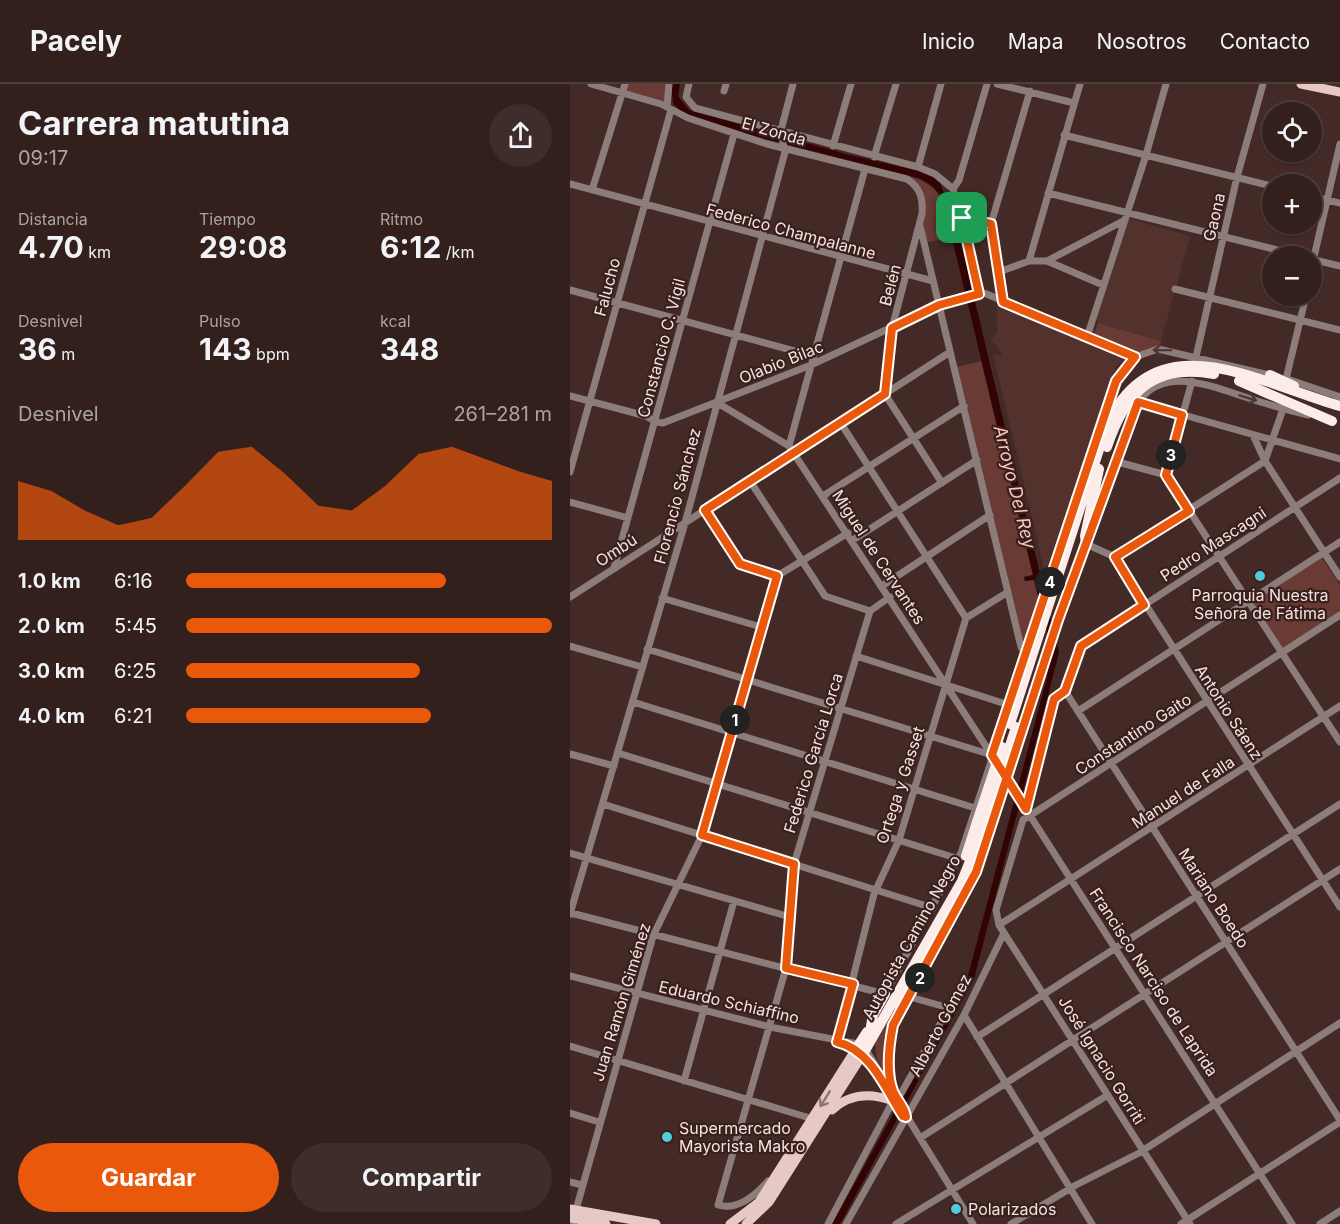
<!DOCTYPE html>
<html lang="es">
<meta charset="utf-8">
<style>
:root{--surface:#33201d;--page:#3e2d2a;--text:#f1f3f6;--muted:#a9a3a4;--line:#4e3e3b;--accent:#ea580c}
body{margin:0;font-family:Inter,sans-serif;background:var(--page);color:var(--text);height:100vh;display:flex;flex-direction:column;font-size:22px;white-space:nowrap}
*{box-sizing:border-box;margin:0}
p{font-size:20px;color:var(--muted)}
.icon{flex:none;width:33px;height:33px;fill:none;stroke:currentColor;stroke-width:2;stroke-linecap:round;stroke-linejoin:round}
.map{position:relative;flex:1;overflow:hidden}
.panel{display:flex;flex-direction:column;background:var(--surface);width:570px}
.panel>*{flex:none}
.controls{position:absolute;left:692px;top:18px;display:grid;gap:12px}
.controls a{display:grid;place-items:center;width:60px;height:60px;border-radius:50%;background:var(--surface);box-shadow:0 2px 4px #0004,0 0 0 2px var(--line);font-size:30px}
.pin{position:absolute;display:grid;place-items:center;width:51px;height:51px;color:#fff;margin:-26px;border-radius:12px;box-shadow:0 3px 9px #0006}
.km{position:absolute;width:30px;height:30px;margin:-15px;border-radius:50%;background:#222;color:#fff;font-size:16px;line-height:30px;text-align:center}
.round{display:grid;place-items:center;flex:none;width:63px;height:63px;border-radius:32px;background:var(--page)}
.headline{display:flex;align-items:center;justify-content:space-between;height:102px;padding:0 18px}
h1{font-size:33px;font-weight:700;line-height:45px}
.figures{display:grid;grid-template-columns:repeat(3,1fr);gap:9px;height:102px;padding:6px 18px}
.figures div{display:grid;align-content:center}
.figures b{font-size:30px;font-weight:700}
.figures small{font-size:16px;font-weight:400}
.figures p{font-size:16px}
.chart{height:168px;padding:12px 18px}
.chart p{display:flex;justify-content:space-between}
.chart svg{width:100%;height:108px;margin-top:6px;fill:var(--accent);opacity:.7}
.cta{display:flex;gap:12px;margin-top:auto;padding:12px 18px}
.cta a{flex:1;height:69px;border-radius:36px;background:var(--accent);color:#fff;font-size:24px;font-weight:700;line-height:69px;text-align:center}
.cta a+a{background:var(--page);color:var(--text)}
ul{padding:0 18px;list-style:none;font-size:20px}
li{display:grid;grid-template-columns:96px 72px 1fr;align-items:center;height:45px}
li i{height:15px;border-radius:8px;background:var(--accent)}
header{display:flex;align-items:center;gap:36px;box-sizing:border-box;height:84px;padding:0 30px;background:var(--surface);border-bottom:2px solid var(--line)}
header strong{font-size:28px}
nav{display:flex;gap:33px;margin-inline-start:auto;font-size:21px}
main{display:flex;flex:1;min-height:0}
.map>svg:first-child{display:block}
</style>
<header>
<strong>Pacely</strong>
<nav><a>Inicio</a><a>Mapa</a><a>Nosotros</a><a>Contacto</a></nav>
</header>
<main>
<section class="panel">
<div class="headline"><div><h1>Carrera matutina</h1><p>09:17</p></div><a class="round"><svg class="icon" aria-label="share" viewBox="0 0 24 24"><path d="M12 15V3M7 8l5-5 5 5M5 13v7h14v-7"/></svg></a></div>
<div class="figures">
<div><p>Distancia</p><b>4.70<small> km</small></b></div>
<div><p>Tiempo</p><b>29:08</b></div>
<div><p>Ritmo</p><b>6:12<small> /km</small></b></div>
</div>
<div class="figures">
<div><p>Desnivel</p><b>36<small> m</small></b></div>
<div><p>Pulso</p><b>143<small> bpm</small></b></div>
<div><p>kcal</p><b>348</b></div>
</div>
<div class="chart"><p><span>Desnivel</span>261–281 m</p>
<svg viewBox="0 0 160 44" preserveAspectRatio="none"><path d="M0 44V20L10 24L20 32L30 38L40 35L50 22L60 8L70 6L80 17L90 30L100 32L110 22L120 9L130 6L140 11L150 16L160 20V44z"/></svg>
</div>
<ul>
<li><b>1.0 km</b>6:16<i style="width:71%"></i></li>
<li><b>2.0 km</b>5:45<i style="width:100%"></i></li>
<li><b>3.0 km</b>6:25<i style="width:64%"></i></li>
<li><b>4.0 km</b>6:21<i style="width:67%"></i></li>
</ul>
<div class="cta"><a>Guardar</a><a>Compartir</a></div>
</section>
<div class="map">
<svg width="770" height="1140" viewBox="0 0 770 1140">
<rect width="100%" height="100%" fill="#442a27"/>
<path fill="#53312d" d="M559 135 620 152 591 257 528 239 526 234Z
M427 222 556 274 546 282 475 489 423 270 433 272 421 255 427 249Z"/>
<path fill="#6a3a35" d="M55 0H99L96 18 53 9Z
M339 92C375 102 373 122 380 154L353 159 352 113 337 95Z
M528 239 591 257 589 263 565 270 523 253Z
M411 277 463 491 454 493 455 497 464 495 469 518 454 562 387 283Z
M752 474 770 501V527L712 564 682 518Z
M319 935 322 937 316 967 317 994 307 975 305 959Z"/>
<path fill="#320303" d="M101 0H110L108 12 119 26 276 70 349 87 369 96 388 146 489 569 404 895 270 1140H262L396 899 477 593 481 565 464 496 455 497 454 493 463 491 372 113 362 102 351 95 149 43 113 30 103 19Z"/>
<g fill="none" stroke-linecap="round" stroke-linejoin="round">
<path stroke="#8c7d7b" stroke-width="7" d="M21 0 91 20 118 34 197 60 337 95C351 104 353 115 352 130L322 244 313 307 372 399
M119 0 116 13 125 24 348 83 365 90 383 105
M427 0 504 19
M154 7 156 0
M97 23 99 0
M210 50 223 0
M494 51 702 102
M263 62 281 0
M304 73 326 0
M348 83 371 0
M0 100 363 197
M383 105 389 96 417 0
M383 105 409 210
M22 106 55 0
M478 109 732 172
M741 112 770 119
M391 134 421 140
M350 142 451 563 456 571
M741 175 770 182
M459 177 510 0
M477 177 533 201
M741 186 770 60
M429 188 459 177H477L555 136
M605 205 770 246
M0 206 243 272
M433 218 421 140 460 7
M517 253 576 71 596 0
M626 273 667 93 693 0
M716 295 736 212
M720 296 770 313
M0 312 76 332 86 338 93 339 241 281 369 221 414 209 565 273
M146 318 219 362 423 673
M568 318 770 375
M270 338 396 534
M683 351 695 377 770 493
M219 362 295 85
M544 377 596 391 770 658
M0 388 101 26
M596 391 622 297
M180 397 255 512 300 527
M253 412 394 322
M0 418 58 434
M135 426 170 480 207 492
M283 456 407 376
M516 460 545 473 770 823
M545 473 695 377 713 325
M44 484 164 50
M312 502 420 431
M0 513 380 268
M92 514 191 543
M0 562 72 583
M77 565 422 671
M286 572 439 621
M495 607 770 1036
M495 607 511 562 770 394
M63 618 405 724
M508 627 770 458
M48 669 389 775
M0 670 44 682
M432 688 722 1140
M33 720 363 824
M456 727 484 615 495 607
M0 769 220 833
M1 829 315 910 391 769 548 292 565 273 588 265 704 292
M0 830 115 439 215 68
M429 841 770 622
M0 892 200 943 293 961 403 1140
M350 893 408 781 488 536 508 485 561 331C584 278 635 300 675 313 696 320 717 326 738 331
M394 931 522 1140
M407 953 770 720
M267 958 304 810 329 756 396 534 438 508
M0 962 243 1035
M292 969 333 1032 336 1033
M114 997 164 817
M323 1008 320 959 323 941 345 903
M328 1015 379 924 340 913
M0 1029 29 1038
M350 1054 770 785
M198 1097C186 1111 167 1127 148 1121L216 884 224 780 300 527 320 513
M0 1098 12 1101
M2 1140 83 852 132 751 207 492 278 449
M258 1140 323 1017
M276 1140 394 931 434 849
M326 1140 538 1011
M441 1140 506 1101 569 1069 770 939
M611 1140 770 1038
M620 1140 429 841 426 826 453 736 770 531
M750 1140 770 1127"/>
<path stroke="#e6c8c5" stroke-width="9" d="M731 0 770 8
M262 1026C280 1009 302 1009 323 1017
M0 1125 86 1140
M0 1134 36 1140
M160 1140 189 1118 286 965
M176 1140 199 1118 293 970"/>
<path stroke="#fbecea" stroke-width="10" d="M700 291 724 302
M669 297 762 337
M537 363C555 309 583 279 644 290
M516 460 515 452 529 385
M440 640 537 341C586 235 688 299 770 322
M396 772 407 738
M327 919 351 891
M301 942 303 931 315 910
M286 965 297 948
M293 970 392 797 414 743"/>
<path stroke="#8c7d7b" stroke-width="7" d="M211 50 215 68"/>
<path stroke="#fbecea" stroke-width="10" d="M407 738 432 663
M414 743 446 643"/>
</g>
<defs><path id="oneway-shaft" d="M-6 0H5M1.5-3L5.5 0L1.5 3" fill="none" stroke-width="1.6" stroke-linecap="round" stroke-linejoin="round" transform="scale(1.5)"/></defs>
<g stroke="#4e3734">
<use href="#oneway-shaft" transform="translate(592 266) rotate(-179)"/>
<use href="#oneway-shaft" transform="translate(678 314) rotate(17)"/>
</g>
<use stroke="#907471" href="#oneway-shaft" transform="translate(255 1015) rotate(122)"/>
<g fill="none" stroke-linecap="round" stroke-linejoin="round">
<g stroke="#fff" stroke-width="12">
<path id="route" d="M392 134 409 210 369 221 322 244 315 310 135 426 170 480 207 492 132 751 224 780 216 884 283 900 267 958C301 966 315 1004 333 1032L336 1033C335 1023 327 1017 323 1007 316 988 319 961 323 941L406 788 488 536 568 318 612 331 596 391 619 427 545 473 574 521 511 562 495 607 484 615 456 725 422 671 546 297 565 273 433 218 421 140 392 134"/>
</g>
<use href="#route" stroke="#ea580c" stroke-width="8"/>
</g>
<g fill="#52cbda" stroke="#39201d" stroke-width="2">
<circle cx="690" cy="492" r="6"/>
<circle cx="97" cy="1053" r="6"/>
<circle cx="386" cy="1125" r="6"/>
</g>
<g text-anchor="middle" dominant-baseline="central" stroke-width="4.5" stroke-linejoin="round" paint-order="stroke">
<g font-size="16" fill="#f5e3e0" stroke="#39201d">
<text transform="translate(204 47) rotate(16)">El Zonda</text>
<text transform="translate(644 133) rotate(-77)">Gaona</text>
<text transform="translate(221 147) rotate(15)">Federico Champalanne</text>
<text transform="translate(320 201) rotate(-75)">Belén</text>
<text transform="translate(37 203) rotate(-75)">Falucho</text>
<text transform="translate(91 264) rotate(-75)">Constancio C. Vigil</text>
<text transform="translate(211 278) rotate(-22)">Olabio Bilac</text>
<text transform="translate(107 412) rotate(-75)">Florencio Sánchez</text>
<text transform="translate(643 460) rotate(-33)">Pedro Mascagni</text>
<text transform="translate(46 466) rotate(-33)">Ombú</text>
<text transform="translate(309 473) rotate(57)">Miguel de Cervantes</text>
<text transform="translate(659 628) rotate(57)">Antonio Sáenz</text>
<text transform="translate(563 650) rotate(-33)">Constantino Gaito</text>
<text transform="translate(243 669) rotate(-73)">Federico García Lorca</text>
<text transform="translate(330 701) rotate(-72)">Ortega y Gasset</text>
<text transform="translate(613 708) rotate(-33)">Manuel de Falla</text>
<text transform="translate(644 814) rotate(57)">Mariano Boedo</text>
<text transform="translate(341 853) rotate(-61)">Autopista Camino Negro</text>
<text transform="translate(584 898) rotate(57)">Francisco Narciso de Laprida</text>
<text transform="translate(51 918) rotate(-73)">Juan Ramón Giménez</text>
<text transform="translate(159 918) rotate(13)">Eduardo Schiaffino</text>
<text transform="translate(370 941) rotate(-62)">Alberto Gómez</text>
<text transform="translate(532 976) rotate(58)">José Ignacio Gorriti</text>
</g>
<g font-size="16" fill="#f5e3e0" stroke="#39201d" text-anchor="start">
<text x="690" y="511" text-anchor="middle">Parroquia Nuestra<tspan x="690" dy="18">Señora de Fátima</tspan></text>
<text x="109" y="1044">Supermercado<tspan x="109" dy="18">Mayorista Makro</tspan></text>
<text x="398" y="1125">Polarizados</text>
</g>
<g font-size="18" font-style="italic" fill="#fdc6bf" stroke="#39201d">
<text transform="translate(445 403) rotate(76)">Arroyo Del Rey</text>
</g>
</g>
</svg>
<div class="controls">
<a><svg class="icon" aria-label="locate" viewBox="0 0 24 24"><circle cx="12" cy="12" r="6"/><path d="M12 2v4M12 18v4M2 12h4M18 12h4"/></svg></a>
<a>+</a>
<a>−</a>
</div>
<div class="pin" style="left:392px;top:134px;background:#1e9e55"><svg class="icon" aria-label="arrive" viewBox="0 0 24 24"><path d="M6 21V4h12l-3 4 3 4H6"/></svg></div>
<b class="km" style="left:165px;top:636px">1</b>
<b class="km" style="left:350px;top:894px">2</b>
<b class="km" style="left:601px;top:371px">3</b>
<b class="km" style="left:480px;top:498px">4</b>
</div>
</main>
